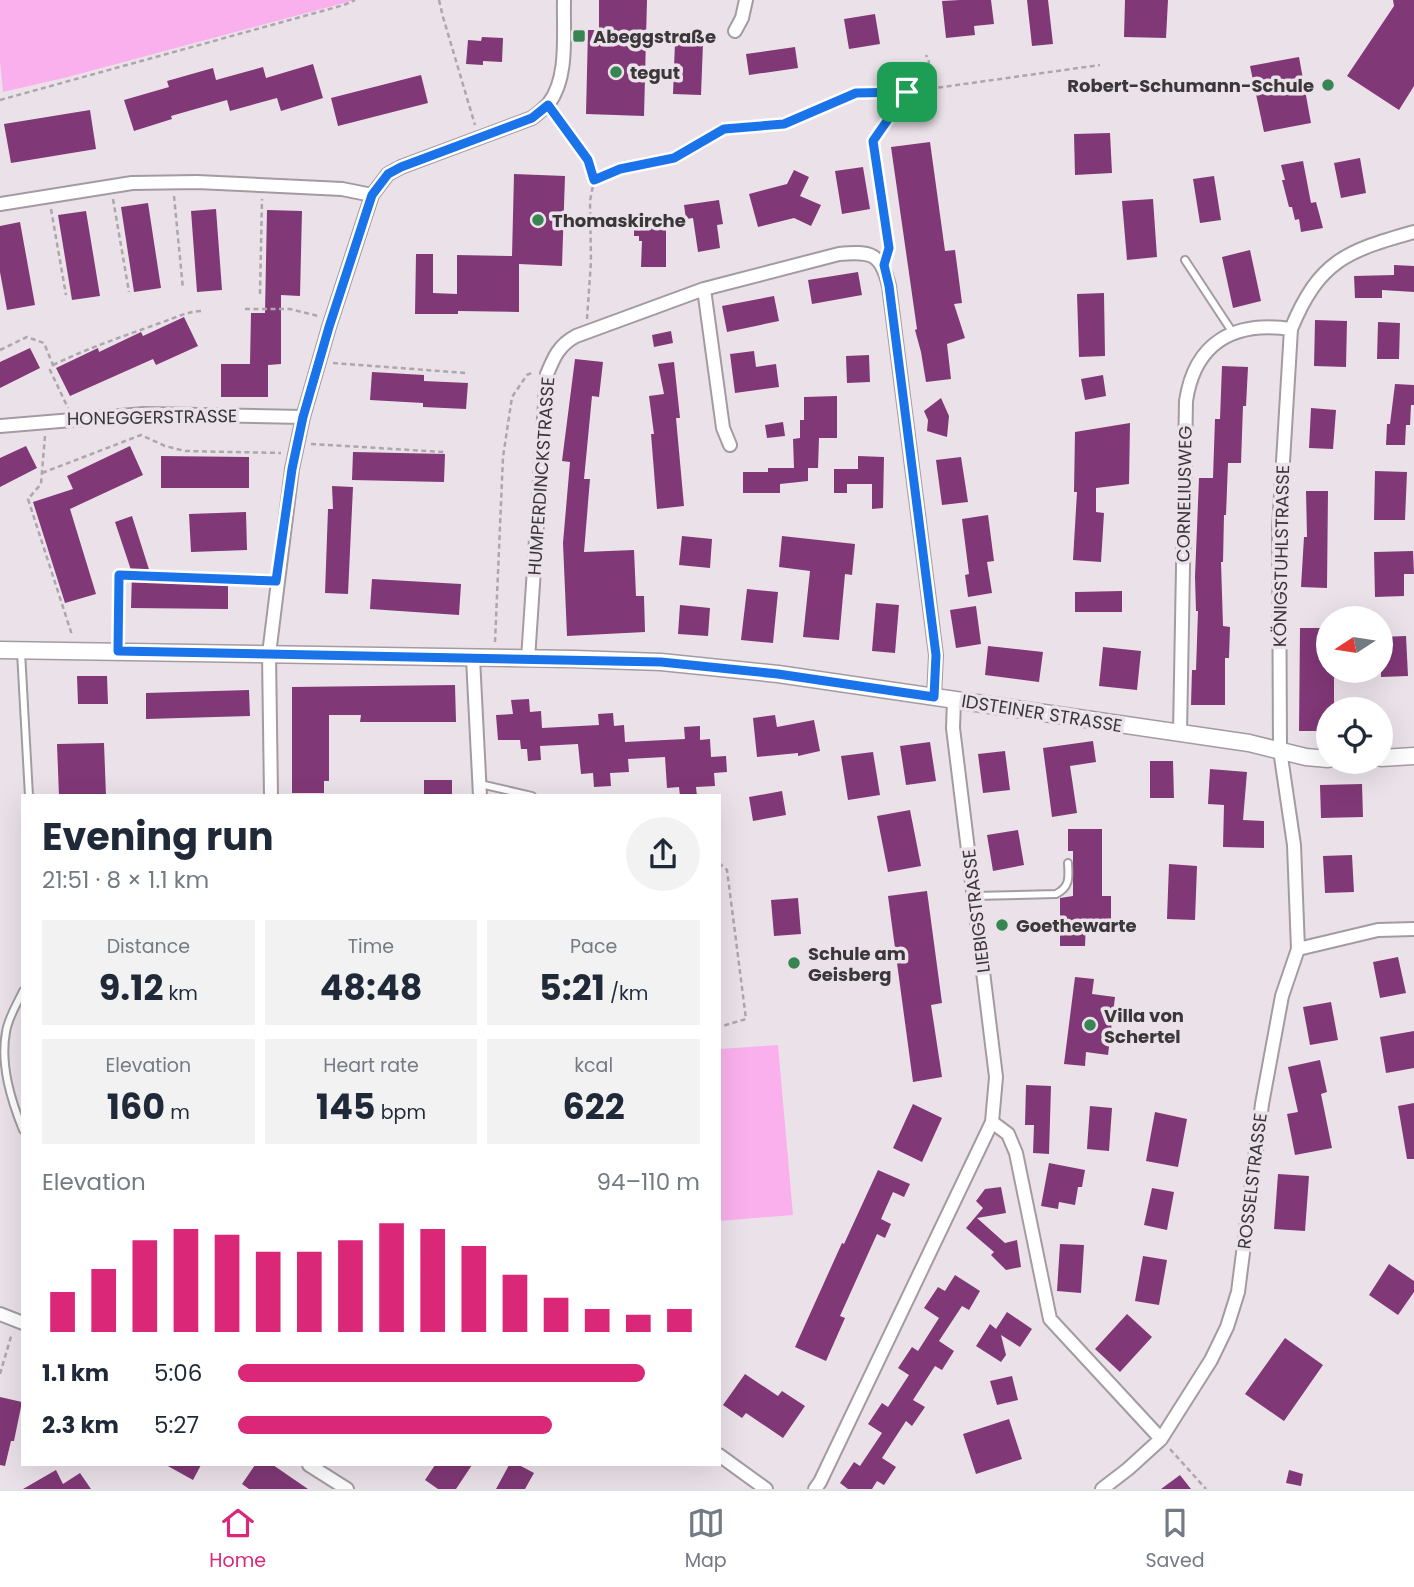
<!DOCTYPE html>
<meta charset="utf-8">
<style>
:root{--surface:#fff;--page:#f2f2f3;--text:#1f2937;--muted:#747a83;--line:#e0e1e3;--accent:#db2777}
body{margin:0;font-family:Poppins,sans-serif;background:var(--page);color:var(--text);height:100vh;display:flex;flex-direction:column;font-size:26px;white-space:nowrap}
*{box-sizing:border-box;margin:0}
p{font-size:23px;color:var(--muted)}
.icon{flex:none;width:38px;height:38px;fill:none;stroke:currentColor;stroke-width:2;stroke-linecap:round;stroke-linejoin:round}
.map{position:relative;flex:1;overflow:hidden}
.sheet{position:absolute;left:21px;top:794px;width:700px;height:672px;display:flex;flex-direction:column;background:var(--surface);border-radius:0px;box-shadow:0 7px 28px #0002}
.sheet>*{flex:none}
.needle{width:46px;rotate:258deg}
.fabs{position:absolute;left:1316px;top:606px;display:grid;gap:14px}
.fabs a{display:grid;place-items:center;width:77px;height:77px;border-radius:50%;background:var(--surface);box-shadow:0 7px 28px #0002;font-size:35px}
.pin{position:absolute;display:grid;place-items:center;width:60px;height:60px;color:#fff;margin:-30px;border-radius:14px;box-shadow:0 4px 10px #0006}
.round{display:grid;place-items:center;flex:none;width:74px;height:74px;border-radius:37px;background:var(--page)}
.head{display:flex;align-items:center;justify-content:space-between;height:119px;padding:0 21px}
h1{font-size:38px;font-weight:700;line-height:52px}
.stats{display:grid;grid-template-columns:repeat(3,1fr);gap:10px;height:119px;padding:7px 21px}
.stats div{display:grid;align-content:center;border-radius:0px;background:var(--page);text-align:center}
.stats b{font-size:35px;font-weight:700}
.stats small{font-size:19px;font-weight:400}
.stats p{font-size:19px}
.chart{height:196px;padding:14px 21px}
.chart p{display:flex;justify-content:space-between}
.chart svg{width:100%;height:126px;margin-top:7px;stroke:var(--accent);stroke-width:6}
ul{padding:0 21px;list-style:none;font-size:23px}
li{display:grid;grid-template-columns:112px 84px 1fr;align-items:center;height:52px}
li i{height:18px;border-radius:9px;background:var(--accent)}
.menu{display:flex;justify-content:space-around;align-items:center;height:98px;border-top:2px solid var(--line);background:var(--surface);font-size:19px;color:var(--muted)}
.menu a{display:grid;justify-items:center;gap:4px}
.menu .current{color:var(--accent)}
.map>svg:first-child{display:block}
</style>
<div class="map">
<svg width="1414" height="1489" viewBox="0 0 1414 1489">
<rect width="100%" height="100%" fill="#ebe2e9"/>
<path fill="#fbb0ee" d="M0 0H355L68 77 3 92 0 61Z
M778 1045 793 1215 719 1221V1049Z"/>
<path fill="#803876" d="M599 0H647L644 116 586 114 588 30H599Z
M960 0H991L994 24 974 26 975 35 946 38 942 1Z
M1027 0H1048L1053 44 1032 46Z
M1125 0H1168L1166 38 1124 37Z
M1393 0H1414V86L1399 110 1347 76 1394 6Z
M875 14 880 44 849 49 844 19Z
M482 37 503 38 502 62 483 61V65L466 64 468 40 481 41Z
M675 42 703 43 701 95 673 94Z
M795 47 798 68 749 75 746 54Z
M1299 57 1311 123 1264 132 1250 66Z
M313 64 323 98 281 111 277 98 230 111 227 100 171 116 172 119 134 131 124 100 169 87 167 81 213 68 216 80 263 67 266 78Z
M421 75 428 103 338 126 331 98Z
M90 110 96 149 11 163 4 124Z
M1110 133 1112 173 1075 175 1074 134Z
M930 142 945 251 955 250 962 303 954 304 965 338 947 344 951 379 926 382 921 352 915 330 917 329 891 147Z
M1360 158 1366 193 1341 198 1334 163Z
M1303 161 1311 203 1316 202 1323 228 1301 232 1299 219 1295 220 1292 207H1289L1282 180H1285L1281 165Z
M863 167 870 209 842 214 835 171Z
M794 170 809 177 800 196 821 205 811 226 794 218 758 227 749 194 787 184Z
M514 174 565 176 562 266 519 264V312L458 311V314H415L416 254H433V293L457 294V255L512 256Z
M1214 176 1221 220 1200 223 1193 179Z
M1153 199 1157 257 1127 260 1122 201Z
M719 200 723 224 717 225 720 248 698 252 693 218 686 219 684 205Z
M148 203 161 288 134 292 121 207Z
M216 209 222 290 197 292 191 211Z
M267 210 302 211 300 296 281 295V364L268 365V397H221V364H250L251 313H265Z
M86 211 100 296 72 300 58 215Z
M634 220H666V267H641L642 241H639V236H634Z
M20 222 35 305 7 310 0 272V226Z
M1250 250 1261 301 1233 308 1222 257Z
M1394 265 1414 266V292L1382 290V298H1355L1354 276 1394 275Z
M858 272 862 295 812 304 808 280Z
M1104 293 1105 356 1079 357 1077 294Z
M774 296 779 321 727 332 722 306Z
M184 317 198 346 156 365 153 359 70 396 56 368 98 348 99 352 141 332 143 336Z
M1315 320 1347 321 1346 367 1314 366Z
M1378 322 1400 323 1399 359H1377Z
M671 331 673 343 654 347 652 335Z
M30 348 40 368 0 388V362Z
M754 351 756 367 776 364 779 387 735 393 730 354Z
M869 355 870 382 847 383 846 356Z
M575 359 603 362 599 397 592 396 584 479H590L584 552 634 550 636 596H644L645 632 567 636 563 543 570 462 562 461Z
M674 362 680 418H676L684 506 657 509 651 434H654L649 396 664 394 658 364Z
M1222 366 1248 367 1246 406H1243L1241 463H1228L1226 515H1224L1223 562H1221L1223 626 1230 627 1229 658H1225V705H1191L1192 670H1196L1198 611H1196L1195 577 1199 478H1213L1215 419H1220Z
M372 372 424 375V381L468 383 466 409 423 407V403L370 400Z
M1103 375 1106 396 1085 400 1081 379Z
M1395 384 1414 385V405H1411L1410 425H1406L1405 445H1386L1387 424H1390Z
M837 396V438H819L818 468H808V481L780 484V493H743V472H768V468H794L793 439 800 438V420H804V397Z
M941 398 949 416 947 437 927 431 928 420 924 411Z
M1311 408 1336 410 1333 449 1309 448Z
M783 422 785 436 767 438 765 425Z
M1130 423 1129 484 1096 488V512L1104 513 1101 562 1073 560 1077 492H1074L1075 432Z
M26 446 37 468 0 487V458Z
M130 446 143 475 70 509 96 594 65 603 33 502 73 489 67 476Z
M353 452 445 454 444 482 352 480Z
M161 456 249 457V488H161Z
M858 456 884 457 883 508 872 509V484H847V493H834V469H858Z
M961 457 968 502 942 505 936 460Z
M1375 471 1407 472 1405 520H1374Z
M332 486 353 487 348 594 325 593 328 509H333Z
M1306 491H1328L1327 588 1301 587 1304 537H1307Z
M246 512 247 550 191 552 189 514Z
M988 515 994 561 987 562 992 593 968 597 965 575 969 574 962 519Z
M132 516 153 582 228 583V609L131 608 132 573 115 522Z
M682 536 712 539 710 568 679 565Z
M782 536 855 544 852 575 845 574 839 640 803 637 810 571 779 567Z
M1413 551 1414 574H1404V596L1375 597 1374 552Z
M372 579 461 584 459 615 370 609Z
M747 589 778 592 773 643 741 640Z
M1122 591V612H1075V592Z
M876 603 899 605 895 653 872 651Z
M680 605 710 608 708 636 678 634Z
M976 606 981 644 956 648 950 610Z
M1300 628H1328V670H1334V709H1328V731H1299Z
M1406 636 1408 676 1381 677V637Z
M988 646 1043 652 1039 682 985 675Z
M1103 647 1141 651 1137 690 1099 686Z
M77 676H107L108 704H78Z
M455 685 456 722H360L361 715H329V781H324V793H292V687Z
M249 690 250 716 146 719V693Z
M529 699 530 712 541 711 542 728 599 725 598 714 613 713 614 726 624 725 625 742 685 739 684 727 700 726V740L710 739 711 757 726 756 727 772 714 773 715 786 696 787 697 796H680L679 787 667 788 665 757 628 759 629 772 610 773 611 786 594 787 593 773 581 774 578 744 540 746 541 760 528 761 527 749H521L520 740H498L496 715 513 714 511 700Z
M775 715 777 727 814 720 820 751 798 756V753L757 757 753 718Z
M1093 741 1096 762 1070 766 1077 813 1052 817 1043 748Z
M930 742 936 781 906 785 900 746Z
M104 743 106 796H59L57 744Z
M1005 751 1010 790 983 793 978 754Z
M873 752 880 795 848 800 841 756Z
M1150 761H1173L1174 798H1150Z
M1210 769 1247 772 1243 820 1264 821V848L1223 847 1224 805 1208 804Z
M424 780H452V796H424Z
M1362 784 1363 817 1321 818 1320 785Z
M782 791 786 815 753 821 749 797Z
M910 810 921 866 888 872 877 816Z
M1068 829H1102V896H1111V923H1086L1085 946H1060V898L1073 896V851H1068Z
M1018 830 1024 865 993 871 987 835Z
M1352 855 1354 892 1325 893 1323 856Z
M1169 864 1197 866 1195 920 1167 919Z
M927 891 942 1003 931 1005 942 1077 913 1082 888 896Z
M798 898 801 934 774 936 771 900Z
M1398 957 1406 993 1380 998 1373 962Z
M1075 977 1094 979 1092 994 1115 997 1108 1055 1086 1052 1085 1066 1064 1064Z
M1331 1002 1338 1040 1310 1045 1303 1007Z
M1414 1031V1068L1386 1073 1380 1037Z
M1320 1060 1327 1092 1321 1094 1332 1148 1295 1155 1287 1114 1298 1112 1288 1067Z
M1026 1085 1051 1086 1049 1154 1033 1153 1034 1125H1025Z
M1414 1103V1159H1407L1398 1106Z
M913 1104 942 1118 922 1162 893 1148Z
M1090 1106 1112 1108 1109 1151 1087 1149Z
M1155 1112 1187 1119 1178 1167 1146 1161Z
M1049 1163 1085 1170 1082 1187H1078L1075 1205 1059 1202 1058 1209 1041 1206Z
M878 1170 910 1184 904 1197 893 1192 881 1219 891 1224 885 1238 877 1234 840 1316 845 1318 826 1361 795 1347 842 1243 844 1244Z
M1278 1174 1309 1176 1305 1231 1274 1229Z
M1001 1187 1006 1213 977 1218 1005 1243 1017 1240 1021 1267 1006 1270 991 1255 994 1252 966 1228 983 1208 976 1201 985 1189Z
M1152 1188 1174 1192 1167 1230 1144 1225Z
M1060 1244 1084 1245 1081 1293 1057 1291Z
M1143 1256 1167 1260 1159 1305 1135 1301Z
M1389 1264 1414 1281V1292L1398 1315 1369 1295Z
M955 1275 980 1291 969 1310 962 1306 939 1341 954 1351 942 1370 935 1366 913 1400 925 1407 912 1426 906 1421 882 1458 896 1467 884 1485 877 1481 872 1489H848L840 1483 854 1462 860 1466 882 1433 868 1424 882 1403 888 1407 909 1375 898 1368 912 1347 918 1351 939 1318 924 1308 938 1287 945 1291Z
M1007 1312 1032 1329 1020 1347 1001 1335 1006 1355 1001 1362 976 1346 990 1324 996 1329Z
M1127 1314 1152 1337 1120 1372 1095 1349Z
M1285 1338 1323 1365 1284 1421 1245 1394Z
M745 1374 778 1396 782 1391 805 1406 783 1438 746 1413 742 1418 723 1405Z
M1012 1376 1018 1400 997 1405 990 1381Z
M0 1397 22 1402 14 1441H11L5 1466 0 1465Z
M1009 1419 1022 1459 976 1474 963 1434Z
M166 1465H201L193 1480Z
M255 1465H273L308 1489H249L242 1484Z
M435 1465H472L456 1489H438L425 1480Z
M509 1465H519L534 1473 525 1489H496Z
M56 1470 63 1484 80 1473 91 1489H23Z
M1289 1470 1303 1474 1301 1486 1286 1483Z
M1180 1475 1191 1489H1161Z"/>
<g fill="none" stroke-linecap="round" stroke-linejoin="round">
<g stroke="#a39ba1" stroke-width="10">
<path id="service" d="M873 141 889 248 884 265
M1185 260 1233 333
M21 652 29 796
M480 784 532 796
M974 896 1056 894C1070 887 1069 878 1068 863
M23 991C17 1004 8 1018 6 1032 0 1065 11 1100 23 1130"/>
</g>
<g stroke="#a39ba1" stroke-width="16">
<path id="minor" d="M735 31 742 18 746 0
M0 204 132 183 197 182 342 189 372 195
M704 289 723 428 730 445
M0 426 144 414 303 417
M473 658 480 796
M528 659 547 374C554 357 559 345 576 336L704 289 839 254C871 251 881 253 889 286L936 655 934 697
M1180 733 1186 401C1195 342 1234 321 1291 329
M271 796 269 654 292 469 303 417 329 327 372 195 388 174 401 167 532 118C538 113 544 109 549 103 569 77 563 32 564 0
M1298 949 1378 930 1414 929
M992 1122 1008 1134 1016 1153 1050 1319 1161 1439
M0 1314 23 1323
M719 1455 766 1489
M309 1465 347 1489
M815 1489 820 1482 992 1122 996 1077 953 728 954 700
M1102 1489 1128 1469 1161 1439 1211 1360 1227 1327 1238 1292 1262 1104 1282 996 1298 949 1294 845 1280 750 1279 528 1291 329C1319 261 1346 251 1414 232"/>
</g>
<g stroke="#a39ba1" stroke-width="19">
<path id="tertiary" d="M0 650 574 659 661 662 778 674 1249 743 1306 757 1328 759
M1381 758 1414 756"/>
</g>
<path stroke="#ada6ac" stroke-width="2.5" stroke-dasharray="5 3.5" stroke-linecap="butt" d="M439 0 443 17 475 125
M0 100 344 5 355 0
M555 115 588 160 594 180
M879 133 900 101 926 74 929 62 926 55
M174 196 183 289
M113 199 129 292
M51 209 66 295
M260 294 262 199
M245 309H290L318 316
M587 319 591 261 590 201 594 180 620 169 674 158 724 129 784 123 856 93 907 92 1100 65
M0 350 27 337 44 343 53 365 50 370 68 408
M333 363 466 373
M53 365C88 348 124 336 160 323 175 318 185 312 201 311
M45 436 41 484 28 499 72 635
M311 444 444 452
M42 473 141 435 165 446 185 451 281 453
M118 635 119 575 263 581
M495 642 503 457 512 397 527 375 534 372
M719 863 727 870 746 1019 719 1027
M0 1374 12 1333
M1170 1449 1206 1489"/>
<use href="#service" stroke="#fff" stroke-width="6"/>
<use href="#minor" stroke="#fff" stroke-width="12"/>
<use href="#tertiary" stroke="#fff" stroke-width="16"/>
</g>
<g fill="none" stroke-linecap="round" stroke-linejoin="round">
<g stroke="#fff" stroke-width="14">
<path id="route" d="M907 92 873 141 889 248 884 265 889 286 936 655 934 697 778 674 661 662 118 651 119 575 276 581 292 469 303 417 329 327 372 195 388 174 401 167 532 118 548 105 588 160 594 180 620 169 674 158 724 129 784 124 856 93Z"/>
</g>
<use href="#route" stroke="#1a73e8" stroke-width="9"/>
</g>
<g fill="#388554" stroke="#ebe2e9" stroke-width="2.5">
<rect x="572" y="29" width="14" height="14" rx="3.5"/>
<circle cx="616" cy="72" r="7"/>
<circle cx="1328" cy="85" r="7"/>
<circle cx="538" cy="220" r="7"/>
<circle cx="1002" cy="925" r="7"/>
<circle cx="794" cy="963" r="7"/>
<circle cx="1090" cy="1025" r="7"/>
</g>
<g text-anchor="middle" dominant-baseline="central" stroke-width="7" stroke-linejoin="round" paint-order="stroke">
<g font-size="18" font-weight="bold" fill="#3a3639" stroke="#ebe2e9" text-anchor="start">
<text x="593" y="36">Abeggstraße</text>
<text x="630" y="72">tegut</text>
<text x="1314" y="85" text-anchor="end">Robert-Schumann-Schule</text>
<text x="552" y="220">Thomaskirche</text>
<text x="1016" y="925">Goethewarte</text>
<text x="808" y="953">Schule am<tspan x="808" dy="21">Geisberg</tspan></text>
<text x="1104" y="1015">Villa von<tspan x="1104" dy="21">Schertel</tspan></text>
</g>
<g font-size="18" fill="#3a3639" stroke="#ebe2e9">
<text transform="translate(152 417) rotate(-1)">HONEGGERSTRASSE</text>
<text transform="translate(541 476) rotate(-86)">HUMPERDINCKSTRASSE</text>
<text transform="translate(1184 494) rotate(-89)">CORNELIUSWEG</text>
<text transform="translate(1281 556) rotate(-89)">KÖNIGSTUHLSTRASSE</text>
<text transform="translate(1042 713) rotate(9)">IDSTEINER STRASSE</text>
<text transform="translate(976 911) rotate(-97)">LIEBIGSTRASSE</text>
<text transform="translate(1252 1181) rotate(-83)">ROSSELSTRASSE</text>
</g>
</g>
</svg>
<div class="fabs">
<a><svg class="needle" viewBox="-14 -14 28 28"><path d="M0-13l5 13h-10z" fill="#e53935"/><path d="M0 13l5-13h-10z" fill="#747a83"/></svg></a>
<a><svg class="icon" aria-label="locate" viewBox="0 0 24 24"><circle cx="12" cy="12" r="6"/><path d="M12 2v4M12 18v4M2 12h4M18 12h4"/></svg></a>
</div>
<div class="pin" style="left:907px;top:92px;background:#1e9e55"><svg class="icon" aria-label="arrive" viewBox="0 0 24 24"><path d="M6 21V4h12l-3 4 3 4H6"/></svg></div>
<section class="sheet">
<div class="head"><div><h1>Evening run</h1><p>21:51 · 8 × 1.1 km</p></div><a class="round"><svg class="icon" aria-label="share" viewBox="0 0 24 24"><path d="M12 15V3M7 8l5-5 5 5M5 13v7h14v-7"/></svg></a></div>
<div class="stats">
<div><p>Distance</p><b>9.12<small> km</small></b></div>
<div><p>Time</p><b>48:48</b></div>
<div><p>Pace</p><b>5:21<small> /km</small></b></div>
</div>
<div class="stats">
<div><p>Elevation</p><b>160<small> m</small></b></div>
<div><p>Heart rate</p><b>145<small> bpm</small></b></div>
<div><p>kcal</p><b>622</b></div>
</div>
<div class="chart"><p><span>Elevation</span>94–110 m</p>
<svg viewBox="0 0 160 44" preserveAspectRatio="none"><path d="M5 44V30M15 44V22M25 44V12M35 44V8M45 44V10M55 44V16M65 44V16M75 44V12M85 44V6M95 44V8M105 44V14M115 44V24M125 44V32M135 44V36M145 44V38M155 44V36"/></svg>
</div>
<ul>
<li><b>1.1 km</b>5:06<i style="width:88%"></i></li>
<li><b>2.3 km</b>5:27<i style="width:68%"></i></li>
</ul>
</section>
</div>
<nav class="menu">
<a class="current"><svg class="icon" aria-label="home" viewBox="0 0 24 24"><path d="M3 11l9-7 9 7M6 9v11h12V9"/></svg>Home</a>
<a><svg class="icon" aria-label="map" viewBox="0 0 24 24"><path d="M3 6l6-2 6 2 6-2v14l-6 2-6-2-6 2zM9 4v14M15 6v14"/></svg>Map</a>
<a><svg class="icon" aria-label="saved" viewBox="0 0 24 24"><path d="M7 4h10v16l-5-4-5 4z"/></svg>Saved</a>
</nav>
